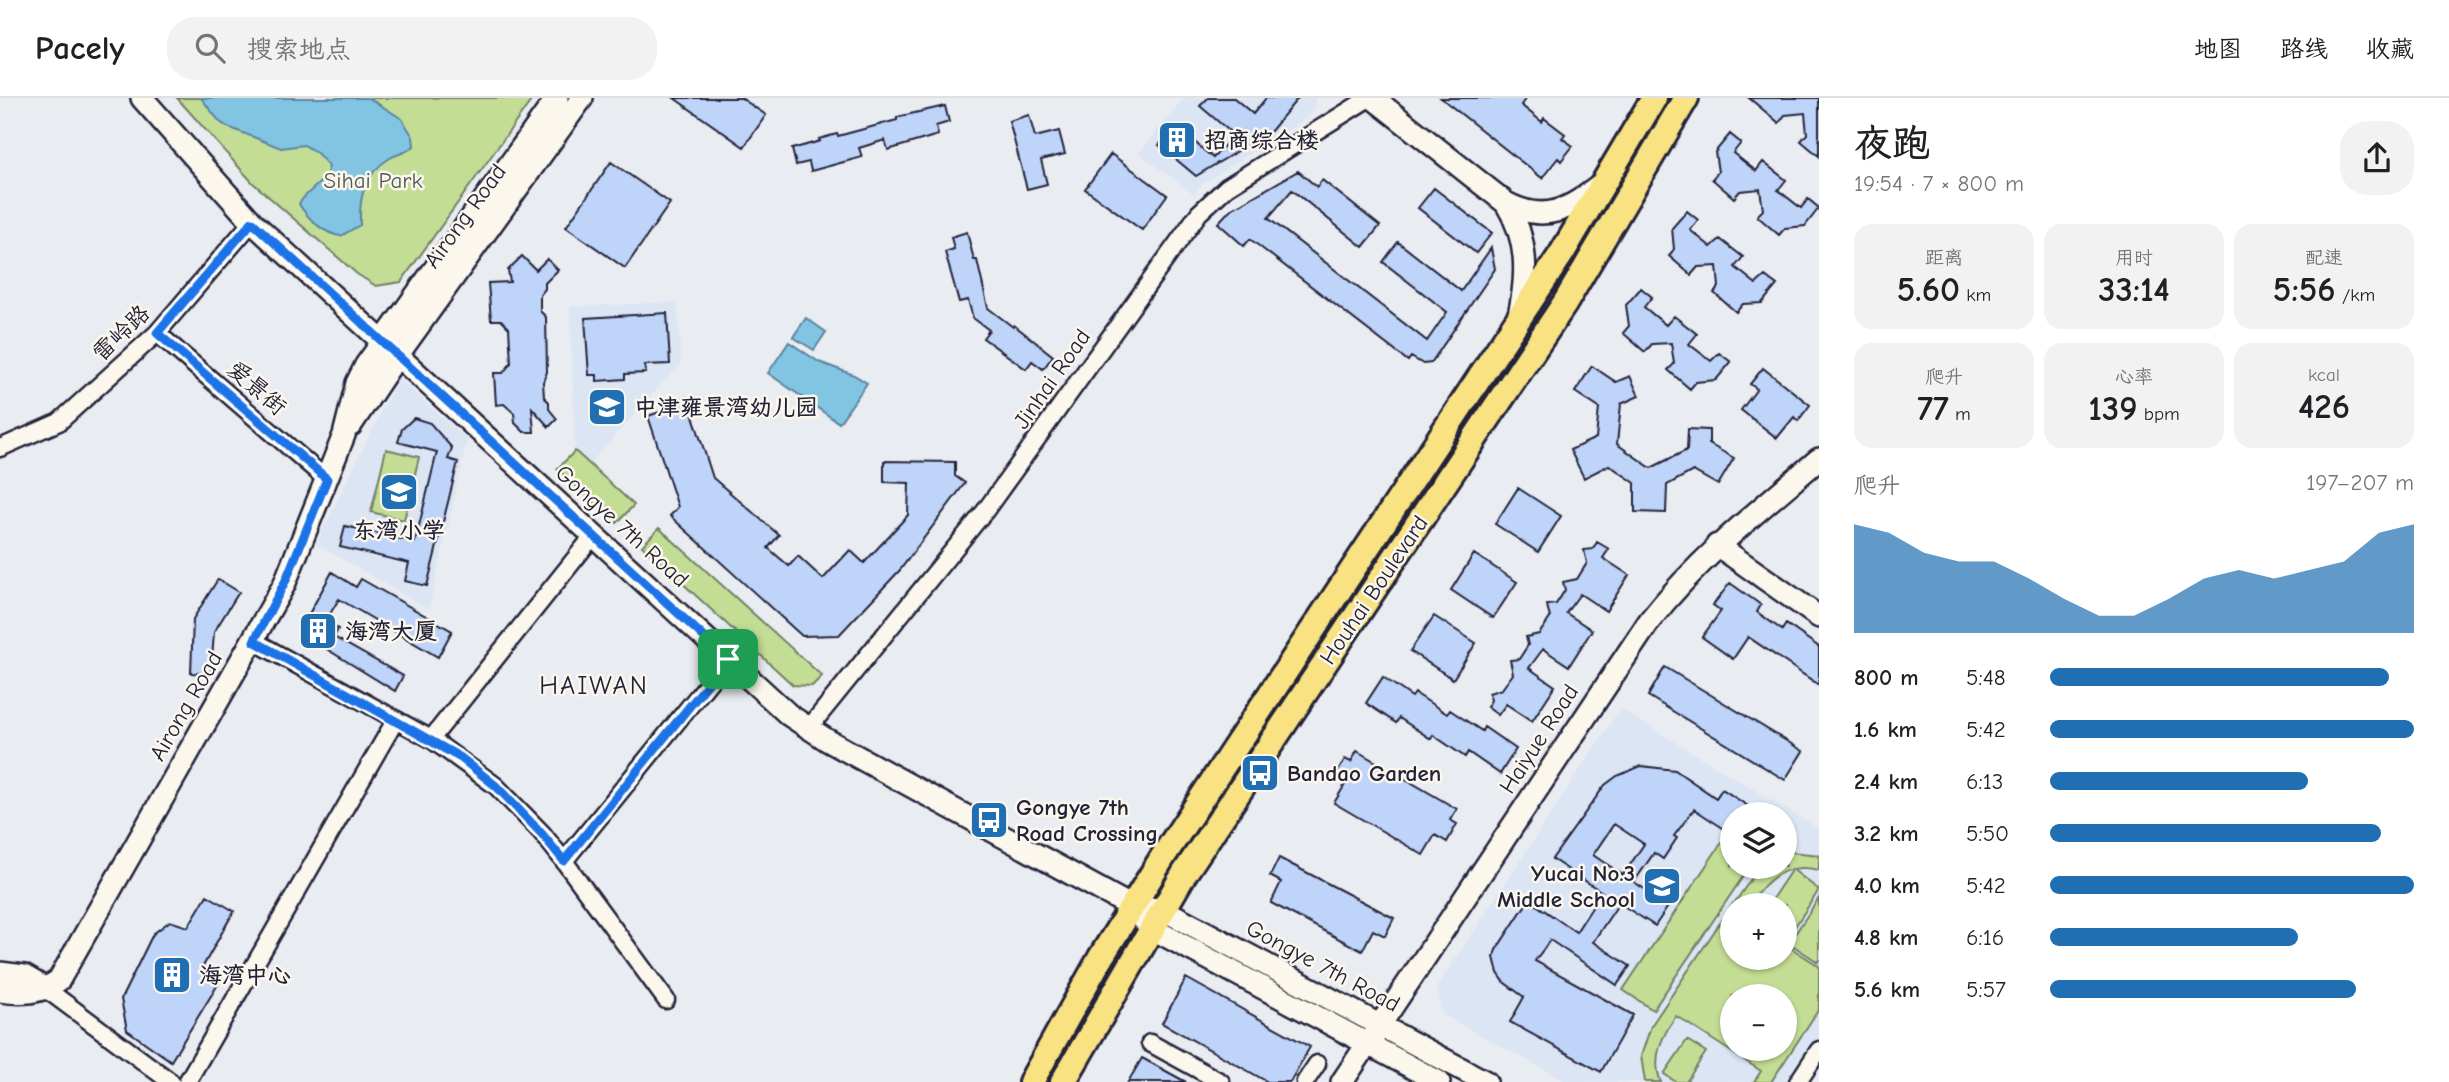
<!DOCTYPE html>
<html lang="zh">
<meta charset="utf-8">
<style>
:root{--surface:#fff;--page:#f2f2f2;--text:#202124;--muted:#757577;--line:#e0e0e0;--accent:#1f6fb2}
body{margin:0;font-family:"Comic Neue","LXGW WenKai TC",sans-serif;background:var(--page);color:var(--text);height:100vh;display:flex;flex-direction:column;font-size:26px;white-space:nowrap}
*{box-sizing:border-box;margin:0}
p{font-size:23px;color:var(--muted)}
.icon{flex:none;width:38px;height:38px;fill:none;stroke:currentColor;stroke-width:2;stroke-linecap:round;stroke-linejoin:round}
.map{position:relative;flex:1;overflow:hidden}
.sheet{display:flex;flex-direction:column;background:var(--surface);width:630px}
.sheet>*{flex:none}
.tools{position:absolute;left:1720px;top:704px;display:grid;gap:14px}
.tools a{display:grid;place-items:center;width:77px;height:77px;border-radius:50%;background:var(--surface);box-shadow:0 2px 5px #0004;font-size:35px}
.pin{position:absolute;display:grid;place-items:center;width:60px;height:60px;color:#fff;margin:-30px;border-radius:14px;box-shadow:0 4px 10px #0006}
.round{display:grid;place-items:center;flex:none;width:74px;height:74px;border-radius:28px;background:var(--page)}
.overview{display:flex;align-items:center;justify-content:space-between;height:119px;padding:0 35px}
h1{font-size:38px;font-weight:600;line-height:52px}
.figures{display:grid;grid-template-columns:repeat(3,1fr);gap:10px;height:119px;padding:7px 35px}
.figures div{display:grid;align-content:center;border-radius:18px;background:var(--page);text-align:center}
.figures b{font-size:35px;font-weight:600}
.figures small{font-size:19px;font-weight:400}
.figures p{font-size:19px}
.chart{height:196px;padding:14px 35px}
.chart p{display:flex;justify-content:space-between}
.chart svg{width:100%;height:126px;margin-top:7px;fill:var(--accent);opacity:.7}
ul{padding:0 35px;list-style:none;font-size:23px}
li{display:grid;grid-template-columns:112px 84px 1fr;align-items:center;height:52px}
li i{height:18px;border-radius:9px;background:var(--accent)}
header{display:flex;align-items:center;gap:42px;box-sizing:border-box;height:98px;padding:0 35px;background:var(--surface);border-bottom:2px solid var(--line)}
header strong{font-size:33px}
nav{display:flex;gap:38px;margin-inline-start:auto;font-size:24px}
.search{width:490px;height:63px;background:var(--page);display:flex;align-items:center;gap:18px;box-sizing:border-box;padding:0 24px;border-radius:28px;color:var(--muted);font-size:26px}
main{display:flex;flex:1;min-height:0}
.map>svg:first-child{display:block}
</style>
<header>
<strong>Pacely</strong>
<div class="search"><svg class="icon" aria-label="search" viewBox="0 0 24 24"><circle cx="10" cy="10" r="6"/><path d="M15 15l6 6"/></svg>搜索地点</div>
<nav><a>地图</a><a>路线</a><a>收藏</a></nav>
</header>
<main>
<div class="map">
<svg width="1819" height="984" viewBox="0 0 1819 984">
<rect width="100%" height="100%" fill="#e9ecf0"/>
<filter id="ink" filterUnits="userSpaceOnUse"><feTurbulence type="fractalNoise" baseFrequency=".0143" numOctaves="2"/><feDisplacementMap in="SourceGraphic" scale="14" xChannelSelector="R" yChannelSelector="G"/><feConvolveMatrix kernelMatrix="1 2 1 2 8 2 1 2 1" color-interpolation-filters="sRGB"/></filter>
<g filter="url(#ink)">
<path fill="#dce5f3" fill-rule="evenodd" d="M1184 0H1315L1314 12 1305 21 1203 85 1194 96 1139 55Z
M677 204 681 265 589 366 575 353 570 209Z
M398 280 467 342 429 511 316 446Z
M1620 611 1819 731V937L1788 984H1568L1442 916 1437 889ZM1732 716H1785V768H1732ZM1732 807H1785V859H1732ZM1732 898H1785V950H1732Z"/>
<path fill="#c3dd94" stroke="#728068" stroke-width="2" fill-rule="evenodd" d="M177 0H533L401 184 376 188 357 176 253 85Z
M386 351 419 359 404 422 371 414Z
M575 353 634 407 617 425 557 371Z
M659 430 822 578 812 588 793 587 642 448Z
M1722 744 1732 751V768H1750L1653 912 1623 892Z
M1791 754 1819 757V772C1786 764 1767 780 1749 807H1733L1758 771 1763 768H1785V757Z
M1792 771 1819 792 1786 842 1785 807H1768Z
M1819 800V862L1818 864 1789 845Z
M1732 807V859H1785V846L1819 868V911L1771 984H1754L1761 973 1676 918C1662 938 1651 960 1661 984H1645L1641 958 1651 928ZM1732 898H1785V950H1732Z
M1687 942 1706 954 1686 984H1676L1664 976Z"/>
<path fill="#82c5e3" stroke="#5c84a0" stroke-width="2" d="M201 0H369L402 21 413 39 414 48C407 55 399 55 390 60 364 76 359 98 360 127L341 138C324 136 308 121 299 106 307 91 326 86 329 68L317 55 304 47 281 50 228 29 220 24Z
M806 220 826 234 814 252 793 239Z
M789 244 819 264 854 277 867 285 839 325 768 275Z"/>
<path fill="#bed4f9" stroke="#22223b" stroke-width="2" fill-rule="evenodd" d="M674 0H741L766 17 744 49Z
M1208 0H1234L1253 16 1266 0H1298L1271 33 1196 78 1159 47 1175 27 1213 60 1234 37 1200 8Z
M1441 0H1526L1521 7 1542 24 1544 20 1565 36 1562 40 1573 48 1561 63 1558 60 1542 80Z
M1749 0H1819V58L1801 43 1807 36 1805 15 1785 17 1779 25Z
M945 8 949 24 936 28 938 37 888 52 885 42 859 50 862 59 811 73 809 64 796 67 792 51 820 43 819 41 837 36 838 38 897 22V19Z
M1029 17 1035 39 1059 33 1065 56 1041 62 1047 86 1027 91 1009 23Z
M1730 36 1741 45 1733 55 1756 73 1763 64 1786 82 1778 92 1801 110 1808 101 1819 110 1805 128 1785 130 1779 137 1757 118 1763 112 1760 91 1740 93 1734 100 1712 81 1718 74 1715 54Z
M1111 56 1167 97 1142 132 1085 91Z
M611 64 670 105 625 170 566 129Z
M1298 73 1317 89 1322 82 1380 128 1363 149 1292 92 1268 120 1427 243 1447 214 1383 164 1398 144 1461 193 1491 150 1495 171 1431 265 1423 266 1411 259 1408 263 1250 141 1244 148 1218 125 1230 112Z
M1434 90 1492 135 1476 155 1418 110Z
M1687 113 1698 122 1690 132 1711 149 1720 141 1743 159 1735 169 1756 186 1765 178 1777 187 1762 205 1743 206 1736 214 1714 195 1719 189 1717 168 1698 169 1691 177 1669 158 1674 151 1672 130Z
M967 134 974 162H977L988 210 1013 229 1014 227 1053 258 1043 271 1032 263 1026 271 983 240 989 232 973 220 968 202 959 204 945 154 954 151 951 139Z
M522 158 536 172 547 161 558 172 545 185V191L540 197V213L546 219 547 274 543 284 544 299 549 304V311L557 321 549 329 532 310 534 334H524L515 325 514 315 504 306 496 307 494 275H503L511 265 509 230 501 222H491L488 185 510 184 508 172Z
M1641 190 1652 199 1644 209 1666 227 1674 218 1697 236 1689 246 1711 263 1719 255 1731 264 1716 282 1696 284 1690 291 1668 272 1674 266 1671 245 1652 246 1645 254 1623 235 1629 228 1626 207Z
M667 215 670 266 645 267 646 275 625 276V281L597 283V277H589L585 220Z
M1592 268 1616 284 1630 278 1639 298 1621 306 1617 346 1651 370 1687 352 1688 331 1709 332V346L1734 360 1718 387 1693 373 1667 387 1666 415 1635 414V385L1609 367 1584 380 1570 352 1596 340 1599 310 1575 294Z
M1763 270 1810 307 1798 323 1794 319 1777 340 1741 312 1757 291 1750 286Z
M687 299 713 380 779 437 768 450 789 468 798 458 823 481 850 452 864 465 908 417 909 385 884 384V363L955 364V378L965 385 900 472 839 537 802 538 670 418 678 409 648 318 672 310 669 305Z
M414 320 430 325 452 350 448 361 458 364 427 488 405 483 409 465 340 449 345 428 415 444 437 354 398 344 402 331Z
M1518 390 1561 418 1538 454 1495 426Z
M1597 444 1609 451 1603 460 1629 477 1606 513 1580 496 1566 515 1592 532 1569 568 1543 551 1529 570 1555 588 1532 623 1506 606 1498 617 1487 609 1491 602 1489 595 1502 591 1513 576 1510 562 1519 561 1528 547 1526 539 1539 536 1550 520 1547 507 1556 506 1565 492 1563 484 1577 481 1587 465 1584 452 1593 451Z
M1474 456 1517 484 1493 520 1451 492Z
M332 474 356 489 361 481 452 533 438 559 339 501 325 524 338 531 334 539 403 578 395 593 299 534Z
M218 481 239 494 214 534 211 576 191 575 193 521Z
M1730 485 1761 507 1757 514 1782 532 1786 526 1819 549V587L1748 539 1733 561 1702 539 1721 513 1713 507Z
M1434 518 1476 545 1453 581 1410 553Z
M1665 569 1803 653 1785 682 1648 598Z
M1383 579 1412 599 1415 595 1447 616 1450 612 1482 633 1484 629 1516 651 1500 676 1468 654 1465 659 1433 637 1431 641 1399 620 1396 625 1366 605Z
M1357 653 1457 711 1450 722 1457 726 1447 744 1435 737 1423 757 1334 705 1346 685 1335 679 1345 661 1351 664Z
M1641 668 1675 672 1716 700 1722 691 1760 716H1732V736L1694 711 1674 738 1677 740 1663 761 1654 755 1634 784 1669 807 1655 828 1619 805 1593 844 1630 868 1617 887 1550 842 1535 863 1633 917 1601 974 1510 924 1524 899 1505 885 1498 875 1494 859 1496 852 1529 802 1576 834 1602 794 1552 761 1605 687 1617 678ZM1614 726 1644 746 1623 777 1593 757Z
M1279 760 1394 820 1385 838 1373 832 1362 853 1271 805 1281 784 1270 778Z
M207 797 234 813 201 872 220 883 171 963 127 932 121 901 153 836 170 823 188 829Z
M1186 880 1310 949 1290 984H1268L1162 925Z
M1142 960 1186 984H1128Z"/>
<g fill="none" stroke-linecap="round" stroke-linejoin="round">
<g stroke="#22223b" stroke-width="21">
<path id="street" d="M157 235 326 381
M0 350 59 324 157 235 252 124
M254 543 431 641 496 688 542 735 564 763 666 902
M808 631 985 413 1199 115 1227 89 1369 0
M431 641 594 437
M564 763 728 561
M46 891 171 984
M1150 945 1221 984
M187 984 395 623
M1305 984 1317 966
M1798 984 1819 952"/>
</g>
<g stroke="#22223b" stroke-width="26">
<path id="secondary" d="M142 0 252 124 789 617 827 642 1132 809 1151 830 1439 984
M1373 0 1506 105C1546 126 1569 111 1601 87
M1506 105C1528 141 1528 176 1519 217
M351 327 397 258 582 0
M1717 447 1819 519
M1146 810 1162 811 1486 984
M0 875 24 878 46 891
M0 893C21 896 41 896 59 882L284 487 344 337 357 285 366 267 557 0
M1342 984 1650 522C1699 460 1759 412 1819 361"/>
</g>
<g stroke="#22223b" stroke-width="30">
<path id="primary" d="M1031 984 1101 859 1164 757 1562 155 1654 0
M1063 984 1184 776 1565 205 1686 0"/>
</g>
<use href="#street" stroke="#fbf7ec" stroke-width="16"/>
<use href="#secondary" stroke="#fbf7ec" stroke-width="21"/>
<use href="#primary" stroke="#f8e281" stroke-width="24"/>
</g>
</g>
<g fill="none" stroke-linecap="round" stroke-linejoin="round" filter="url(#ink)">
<g stroke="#fff" stroke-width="14">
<path id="route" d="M252 124 728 561 564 763 542 736 496 688 461 660 254 543 286 482 327 381 157 235Z"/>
</g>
<use href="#route" stroke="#1a73e8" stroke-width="9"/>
</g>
<defs>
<g id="building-square" transform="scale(2.0125)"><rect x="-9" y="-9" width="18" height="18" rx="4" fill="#1f6fb2" stroke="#fbf7ec"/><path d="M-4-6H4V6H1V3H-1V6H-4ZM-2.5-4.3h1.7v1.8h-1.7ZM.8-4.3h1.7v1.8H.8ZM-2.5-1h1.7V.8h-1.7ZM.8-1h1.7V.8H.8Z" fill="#fff"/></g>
<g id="school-square" transform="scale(2.0125)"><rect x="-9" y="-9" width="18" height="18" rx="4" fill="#1f6fb2" stroke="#fbf7ec"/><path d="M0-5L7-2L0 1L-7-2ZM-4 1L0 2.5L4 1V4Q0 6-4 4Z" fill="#fff"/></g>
<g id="bus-square" transform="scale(2.0125)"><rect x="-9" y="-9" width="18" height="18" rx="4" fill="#1f6fb2" stroke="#fbf7ec"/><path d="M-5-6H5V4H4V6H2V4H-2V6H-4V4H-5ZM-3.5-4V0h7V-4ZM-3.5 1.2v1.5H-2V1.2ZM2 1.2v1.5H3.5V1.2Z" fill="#fff"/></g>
</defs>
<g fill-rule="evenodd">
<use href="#building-square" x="1177" y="42"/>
<use href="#school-square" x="607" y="309"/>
<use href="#school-square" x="399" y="394"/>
<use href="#building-square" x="318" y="533"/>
<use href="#bus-square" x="1260" y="675"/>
<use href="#bus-square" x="989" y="722"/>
<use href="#school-square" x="1662" y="788"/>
<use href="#building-square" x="172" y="877"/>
</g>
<g text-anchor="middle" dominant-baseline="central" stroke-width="5" stroke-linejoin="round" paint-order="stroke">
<g font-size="23" font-weight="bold" fill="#22223b" stroke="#fbf7ec" text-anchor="start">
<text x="1204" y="42">招商综合楼</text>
<text x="634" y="309">中津雍景湾幼儿园</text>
<text x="399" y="432" text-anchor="middle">东湾小学</text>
<text x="345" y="533">海湾大厦</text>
<text x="1287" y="675">Bandao Garden</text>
<text x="1016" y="709">Gongye 7th<tspan x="1016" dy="26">Road Crossing</tspan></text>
<text x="1635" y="775" text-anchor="end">Yucai No.3<tspan x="1635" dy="26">Middle School</tspan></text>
<text x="199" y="877">海湾中心</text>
</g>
<g font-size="23" fill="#525a56" stroke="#fbf7ec">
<text x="373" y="82">Sihai Park</text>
</g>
<g font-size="23" fill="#22223b" stroke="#fbf7ec">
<text transform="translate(465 118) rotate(-54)">Airong Road</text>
<text transform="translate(121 235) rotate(-44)">雷岭路</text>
<text transform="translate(1052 281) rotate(-55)">Jinhai Road</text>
<text transform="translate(257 290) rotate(41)">爱景街</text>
<text transform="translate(622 428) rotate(42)">Gongye 7th Road</text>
<text transform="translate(1374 492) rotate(-56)">Houhai Boulevard</text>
<text transform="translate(186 608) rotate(-60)">Airong Road</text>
<text transform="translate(1539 641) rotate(-57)">Haiyue Road</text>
<text transform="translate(1323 868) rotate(28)">Gongye 7th Road</text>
</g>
<g font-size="26" letter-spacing="2" fill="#22223b" stroke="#fbf7ec">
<text x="594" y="588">HAIWAN</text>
</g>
</g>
</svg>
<div class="tools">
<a><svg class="icon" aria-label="layers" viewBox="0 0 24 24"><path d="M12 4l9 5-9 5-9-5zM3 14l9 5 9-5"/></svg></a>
<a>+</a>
<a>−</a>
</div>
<div class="pin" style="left:728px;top:561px;background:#1e9e55"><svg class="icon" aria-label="arrive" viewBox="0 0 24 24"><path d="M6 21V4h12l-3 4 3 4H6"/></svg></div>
</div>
<section class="sheet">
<div class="overview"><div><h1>夜跑</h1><p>19:54 · 7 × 800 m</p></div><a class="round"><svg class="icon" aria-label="share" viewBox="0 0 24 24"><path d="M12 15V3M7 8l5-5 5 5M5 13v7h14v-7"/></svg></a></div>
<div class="figures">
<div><p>距离</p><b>5.60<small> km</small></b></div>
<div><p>用时</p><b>33:14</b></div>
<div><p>配速</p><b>5:56<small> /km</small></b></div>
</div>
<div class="figures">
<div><p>爬升</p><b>77<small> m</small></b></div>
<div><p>心率</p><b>139<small> bpm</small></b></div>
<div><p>kcal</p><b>426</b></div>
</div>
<div class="chart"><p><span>爬升</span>197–207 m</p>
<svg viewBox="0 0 160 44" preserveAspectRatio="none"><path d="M0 44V6L10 9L20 16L30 19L40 19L50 25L60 32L70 38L80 38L90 32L100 25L110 22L120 25L130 22L140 19L150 9L160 6V44z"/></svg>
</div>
<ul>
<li><b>800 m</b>5:48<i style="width:93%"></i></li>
<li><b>1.6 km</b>5:42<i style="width:100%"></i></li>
<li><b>2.4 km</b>6:13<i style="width:71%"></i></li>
<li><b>3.2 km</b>5:50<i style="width:91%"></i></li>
<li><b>4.0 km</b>5:42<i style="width:100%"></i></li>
<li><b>4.8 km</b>6:16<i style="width:68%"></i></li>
<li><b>5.6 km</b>5:57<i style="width:84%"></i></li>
</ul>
</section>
</main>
